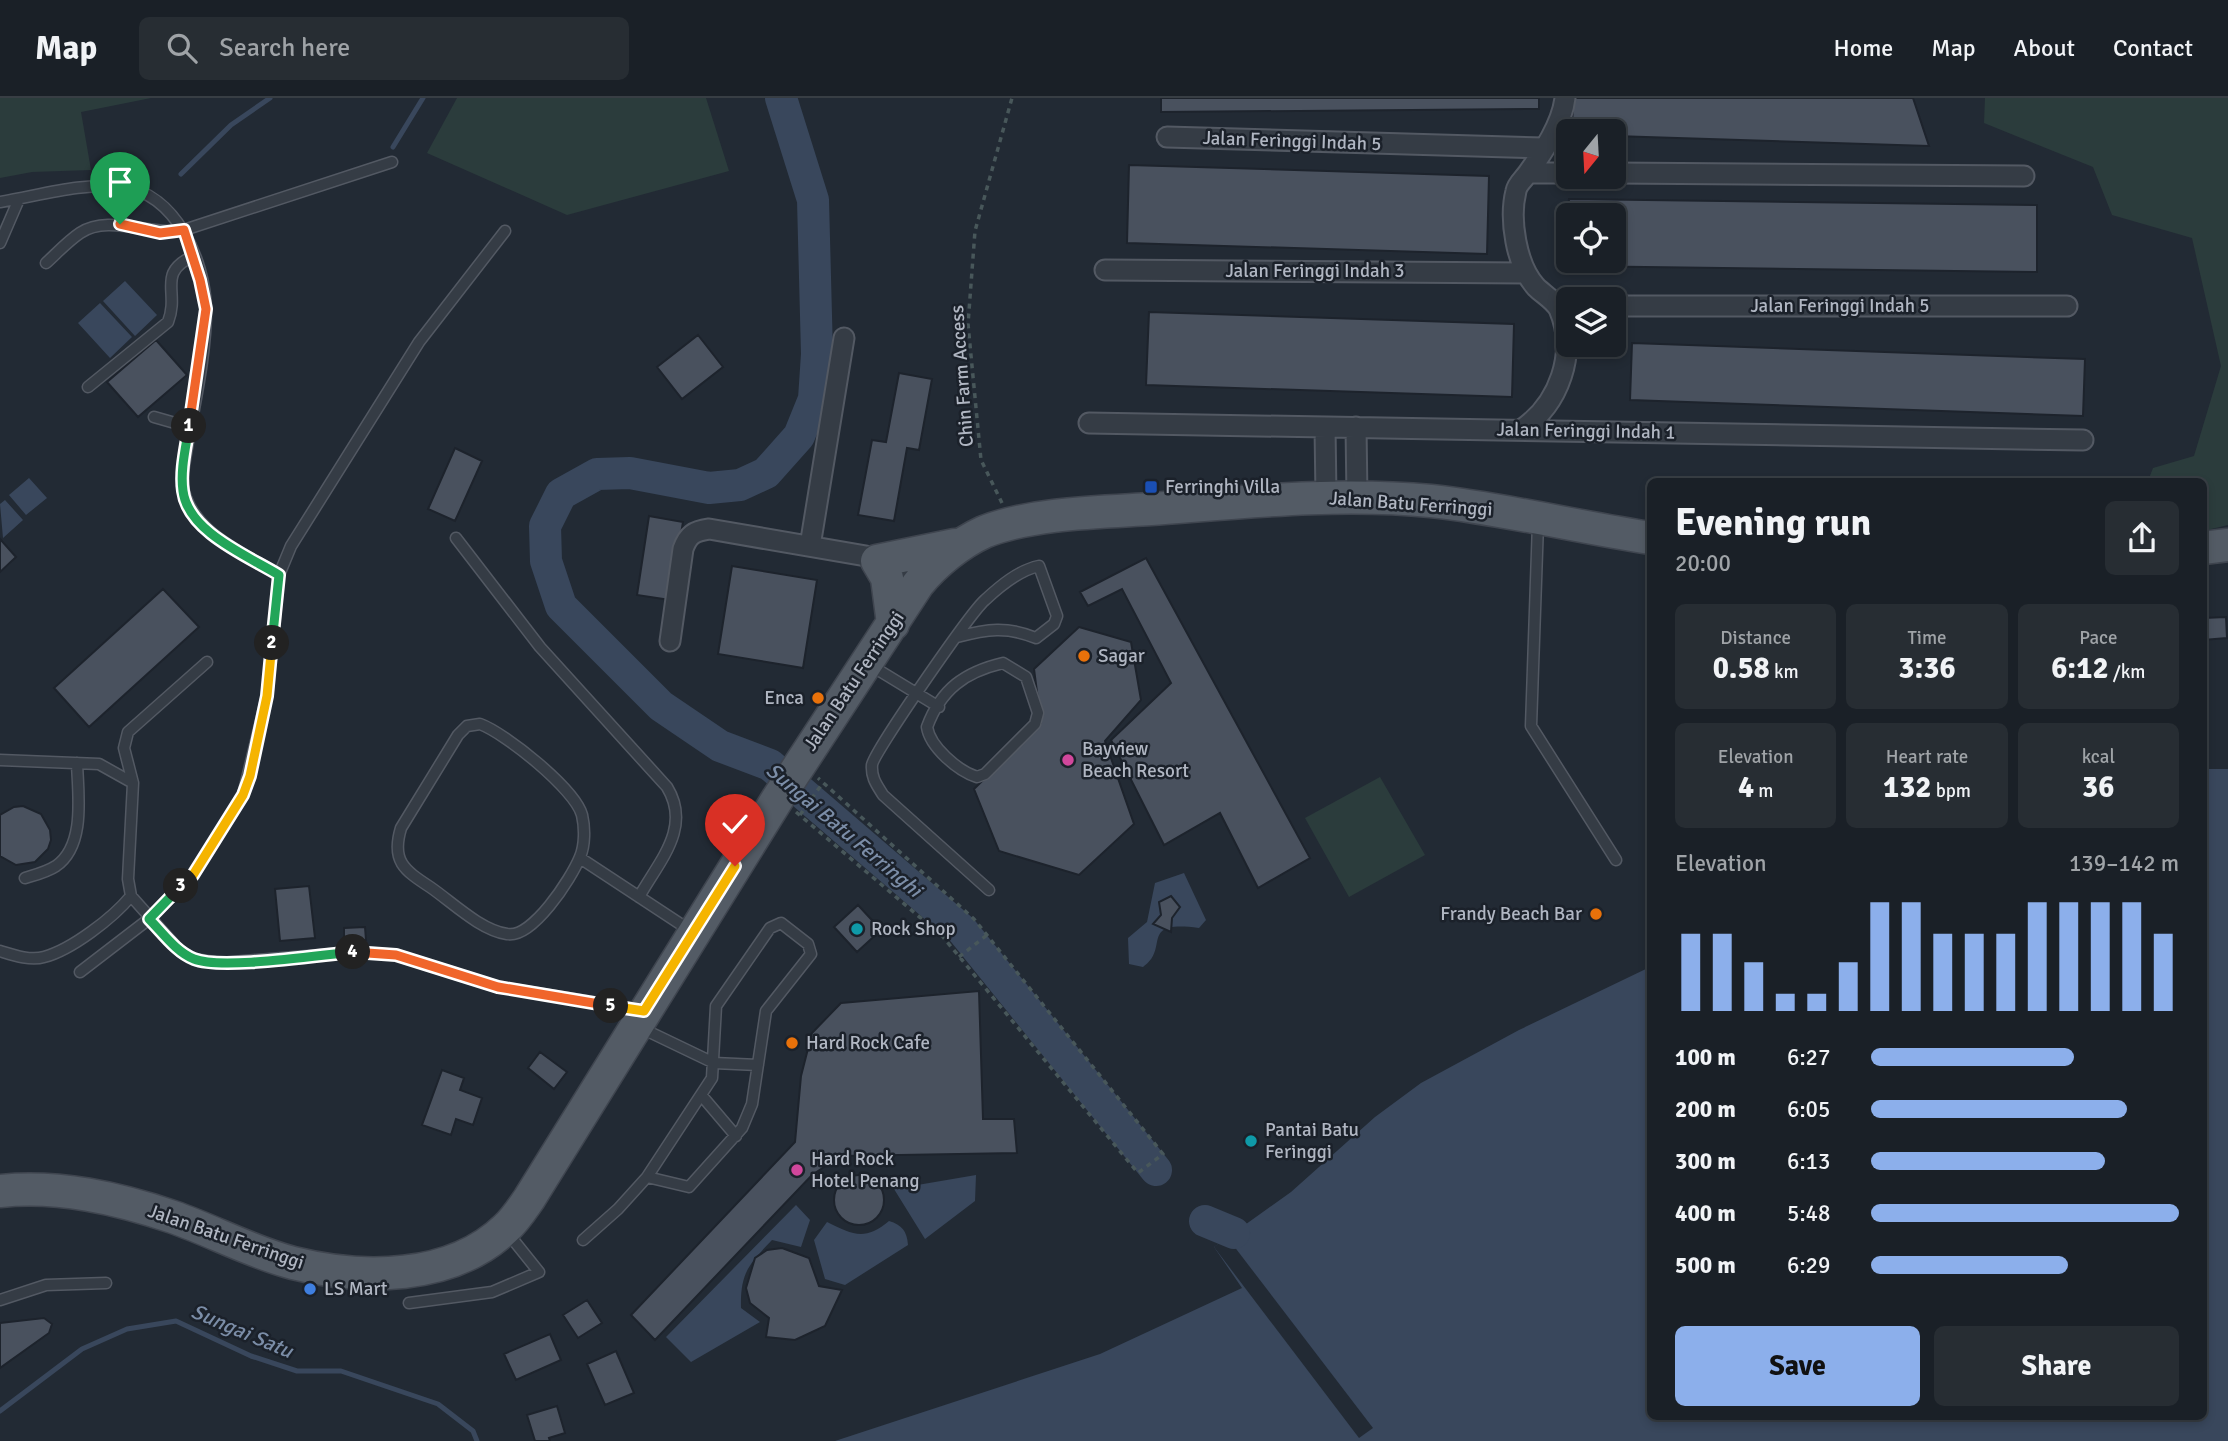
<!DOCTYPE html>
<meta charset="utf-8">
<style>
:root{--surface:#1a2027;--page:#272d33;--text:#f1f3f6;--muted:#9fa3a7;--line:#383e44;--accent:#8cafeb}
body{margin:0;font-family:Signika,sans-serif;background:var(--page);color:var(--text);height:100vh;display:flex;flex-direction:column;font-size:26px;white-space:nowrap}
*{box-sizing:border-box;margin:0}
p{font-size:23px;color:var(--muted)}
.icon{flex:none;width:38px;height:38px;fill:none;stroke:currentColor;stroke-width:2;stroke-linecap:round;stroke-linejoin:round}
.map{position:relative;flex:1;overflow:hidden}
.side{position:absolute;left:1647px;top:380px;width:560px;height:942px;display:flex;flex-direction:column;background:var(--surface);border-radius:10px;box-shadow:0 4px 10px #0003,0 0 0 2px var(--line)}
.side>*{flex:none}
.needle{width:46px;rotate:198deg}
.controls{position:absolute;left:1556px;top:21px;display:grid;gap:14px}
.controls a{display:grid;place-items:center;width:70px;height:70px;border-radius:10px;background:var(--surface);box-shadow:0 4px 10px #0003,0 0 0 2px var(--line);font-size:35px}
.pin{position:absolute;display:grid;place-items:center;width:60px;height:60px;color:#fff;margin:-72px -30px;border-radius:50% 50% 50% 0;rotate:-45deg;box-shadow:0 0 7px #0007}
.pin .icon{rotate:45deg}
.km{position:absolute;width:35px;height:35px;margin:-18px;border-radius:50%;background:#222;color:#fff;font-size:19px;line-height:35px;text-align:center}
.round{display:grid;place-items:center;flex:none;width:74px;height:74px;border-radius:10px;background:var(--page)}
.headline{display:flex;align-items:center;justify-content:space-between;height:119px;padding:0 28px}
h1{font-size:38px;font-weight:700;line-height:52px}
.stats{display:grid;grid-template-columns:repeat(3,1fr);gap:10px;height:119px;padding:7px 28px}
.stats div{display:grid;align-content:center;border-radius:10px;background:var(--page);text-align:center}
.stats b{font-size:30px;font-weight:700}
.stats small{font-size:19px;font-weight:400}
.stats p{font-size:19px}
.chart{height:196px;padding:14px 28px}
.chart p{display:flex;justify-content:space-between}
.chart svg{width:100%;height:126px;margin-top:7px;stroke:var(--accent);stroke-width:6}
.primary-button{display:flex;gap:14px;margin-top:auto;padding:14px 28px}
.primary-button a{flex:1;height:80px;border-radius:10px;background:var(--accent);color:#111;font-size:28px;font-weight:700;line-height:80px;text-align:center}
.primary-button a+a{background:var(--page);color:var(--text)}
ul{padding:0 28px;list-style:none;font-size:23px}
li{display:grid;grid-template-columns:112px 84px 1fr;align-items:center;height:52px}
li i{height:18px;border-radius:9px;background:var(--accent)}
header{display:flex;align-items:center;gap:42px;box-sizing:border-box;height:98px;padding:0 35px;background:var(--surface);border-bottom:2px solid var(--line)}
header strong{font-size:33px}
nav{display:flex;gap:38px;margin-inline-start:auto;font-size:24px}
.search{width:490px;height:63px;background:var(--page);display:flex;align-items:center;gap:18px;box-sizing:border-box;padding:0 24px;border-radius:10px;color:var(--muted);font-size:26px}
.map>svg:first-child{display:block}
</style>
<header>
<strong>Map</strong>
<div class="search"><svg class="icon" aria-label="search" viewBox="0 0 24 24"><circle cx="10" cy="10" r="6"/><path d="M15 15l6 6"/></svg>Search here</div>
<nav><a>Home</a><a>Map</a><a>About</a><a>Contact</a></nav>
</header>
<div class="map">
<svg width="2228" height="1343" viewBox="0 0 2228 1343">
<rect width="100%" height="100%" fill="#222a34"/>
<path fill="#2b3c3c" d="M0 0H151L81 14 91 72 32 74 0 80Z
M457 0H706L729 73 567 117 427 55Z
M1985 0H2228V427L2203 433V383H2148L2153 370 2194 358 2221 268 2192 140 2112 117 2093 69 1984 25Z
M1380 679 1425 757 1349 799 1305 720Z"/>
<path fill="#39475c" d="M125 183 157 217 135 238 103 203Z
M100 205 132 239 110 260 78 225Z
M29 380 47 400 26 417 9 397Z
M5 402 23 422 3 440 0 406Z
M2203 671H2228V1343H835L1100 1256 1242 1190 1214 1149 1291 1094 1375 1019 1421 985 1519 932 1650 869V1318H2203Z
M1184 775 1206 822 1199 830C1137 822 1171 850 1143 869L1129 866 1128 840 1147 824 1155 785Z
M976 1077 975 1103 925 1141 894 1091Z
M796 1107 810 1122 801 1149 772 1142C749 1166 740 1175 741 1210L760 1224 691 1264 666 1239Z
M889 1123C902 1127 907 1133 908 1147L845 1187 825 1181 814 1142 827 1124C853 1137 865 1143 889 1123Z"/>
<path fill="#222a34" d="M1227 1139 1373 1330 1359 1340 1214 1149Z"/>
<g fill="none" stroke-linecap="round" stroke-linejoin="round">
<path stroke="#39475c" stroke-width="5" d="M393 49 423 0
M181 76 231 27 270 0
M0 1313 82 1251 127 1231 176 1223 251 1258 297 1273H341L438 1306 473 1333 477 1343"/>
<path stroke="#39475c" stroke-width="32" d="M781 0 813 102 817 256 814 301 799 338 766 375 740 387 709 390 630 375 597 376 561 396 545 428 546 463 561 508 661 608 720 648 770 667 962 832 1156 1072
M1205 1123 1234 1135"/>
</g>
<path fill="#49515e" stroke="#1d232c" stroke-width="2" d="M1161 0H1539V11L1161 14Z
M1573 0H1913L1929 48 1614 38V33H1572Z
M1129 67 1489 78 1487 156 1127 145Z
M1569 101 2037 107V174L1568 168V156V163H1614V117H1568Z
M1149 214 1514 226 1512 299 1146 287Z
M698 237 723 269 682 301 657 269Z
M156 242 187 277 138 319 107 284Z
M1632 245 2085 261 2083 318 1630 302Z
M899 275 932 281 919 352 907 350 894 423 858 417 872 342 886 344Z
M455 350 482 363 455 423 428 411Z
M649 418 683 424 670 502 637 497Z
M0 441 16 459 0 474Z
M1146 460 1310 760 1258 790 1220 715 1164 747 1111 642 1171 585 1122 491 1088 508 1080 494Z
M732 468 817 482 803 570 718 556Z
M163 491 199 529 89 629 54 590Z
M2226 519 2227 540 2203 542V520Z
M1079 529 1131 544 1141 602 1105 643 1134 726 1079 777 999 753 974 691 1041 625 1034 571Z
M23 708 41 716 50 732 51 742 48 751 35 764 16 767 0 758V717L14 709Z
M309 788 315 840 280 843 275 791Z
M1171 798 1180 809 1172 820 1171 834 1153 826 1161 817 1159 804Z
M858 807 881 832 857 854 834 829Z
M365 829 366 842 344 843V830Z
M979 893 983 1021H1014L1017 1055 841 1058 812 1077 655 1242 631 1217 795 1044 801 978 812 935 841 905Z
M540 954 567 974 554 991 528 970Z
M442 972 464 980 460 992 482 1000 473 1027 456 1021 451 1037 422 1027Z
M834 1102a25 25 0 1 1 50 0a25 25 0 1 1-50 0Z
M782 1150 809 1160 819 1188 842 1192 825 1228 795 1242 766 1239 769 1220 750 1205 746 1190 755 1160 767 1152Z
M587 1202 602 1225 578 1240 563 1217Z
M44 1220 52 1226 49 1235 0 1270V1225Z
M550 1236 561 1262 516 1282 504 1256Z
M616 1253 634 1295 605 1307 587 1266Z
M557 1308 565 1335 549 1340 550 1343H535L527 1317Z"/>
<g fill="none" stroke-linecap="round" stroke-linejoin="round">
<g stroke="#535963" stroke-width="13">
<path id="service" d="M0 104C38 98 83 84 122 89 176 95 205 163 206 211 206 268 189 326 182 382 186 432 240 453 279 477
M0 145 19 101
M46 165C57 155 68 143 80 135 109 116 149 138 184 132L392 64
M88 289 168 224C180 193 156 176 193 158
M154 319 189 329
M1538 425 1531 628 1616 762
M456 440 540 549 667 689C692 730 659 763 639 799
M957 539C987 531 1007 528 1036 540L1054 526 1057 518 1039 468C1019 472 1000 488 985 502 971 514 873 655 872 667 871 680 877 687 883 697L989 792
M1003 565 1026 579 1038 615 1035 626 985 676 977 679C958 673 930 649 927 629 941 591 965 574 1003 565Z
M870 567 939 609
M480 626C505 635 575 691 582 717 585 730 585 747 580 759 571 781 532 841 507 836 480 832 452 804 430 789 404 772 391 763 401 730L458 637 467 628Z
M0 662 99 666 133 685 128 781 131 798 180 853 194 861 220 865 358 854 396 857 498 889 642 912
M133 685 124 650 128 634 207 564
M580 760 691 833
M25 780C35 777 47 774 56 768 86 747 78 696 77 665
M781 825 808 846 811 856 766 913 752 1006 742 1030 689 1089 647 1079 712 980 716 908 770 830Z
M0 853C13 857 30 863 44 859 71 852 113 820 131 798
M80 874 149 821 193 777 243 697 267 598 279 477 291 448 419 244 505 133
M639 929 714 965 758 967
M702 998 736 1038
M583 1142 618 1111 647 1079
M0 1202 46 1187 106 1185
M409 1205 492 1194 539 1174 507 1134"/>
</g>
<g stroke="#535963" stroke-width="23">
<path id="minor" d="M1167 39 1543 50
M1528 75H1568
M1614 75 2024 78
M1105 172 1526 175
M1614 208H2067
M1089 325 2083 342
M1325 329 1326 398
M1356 329 1357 399
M1521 332C1559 306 1578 255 1559 211 1554 202 1543 196 1536 189 1516 167 1509 121 1516 93 1517 86 1524 81 1528 75 1543 54 1562 26 1565 0
M810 448 844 240
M670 543 683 451C688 437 694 433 709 431L866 458 918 486"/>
</g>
<g stroke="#3f454f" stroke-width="35">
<path id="primary" d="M2203 450 2228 447
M893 526 887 480 877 463 955 447
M0 1093C59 1087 117 1100 173 1119 213 1133 251 1154 293 1165 361 1182 451 1183 506 1130 515 1122 522 1111 529 1101L778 700 918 486C935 465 960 445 984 434 1031 415 1101 414 1151 411 1245 404 1338 394 1431 403 1505 411 1577 429 1650 440"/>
</g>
<path stroke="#48575a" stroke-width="3.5" stroke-dasharray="5 5" stroke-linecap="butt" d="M1002 405 981 362 968 226 975 133 1012 0
M796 714 943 839 1138 1075 1163 1056 974 821 818 680
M800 717 822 686
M959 859 987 837"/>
<use href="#service" stroke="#353c45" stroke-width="10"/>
<use href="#minor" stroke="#353c45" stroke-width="19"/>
<use href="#primary" stroke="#535b65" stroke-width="32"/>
</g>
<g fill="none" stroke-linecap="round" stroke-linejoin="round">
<g stroke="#fff" stroke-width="14">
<path id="split-1" d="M120 126 160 135 184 132 200 182 206 211 189 328"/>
</g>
<g stroke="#fff" stroke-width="14">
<path id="split-2" d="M189 328C186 349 180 372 183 393 188 434 248 458 279 477L272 545"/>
</g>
<g stroke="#fff" stroke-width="14">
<path id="split-3" d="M181 788 193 777 243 697 250 678 267 598 272 545"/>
</g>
<g stroke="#fff" stroke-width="14">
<path id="split-4" d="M181 788 149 821C163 835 176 854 194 861 221 872 319 857 353 854"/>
</g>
<g stroke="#fff" stroke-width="14">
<path id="split-5" d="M353 854 396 857 498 889 611 908"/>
</g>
<g stroke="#fff" stroke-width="14">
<path id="split-6" d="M611 908 644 913 735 768"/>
</g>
<use href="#split-1" stroke="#f0652b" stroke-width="9"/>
<use href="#split-2" stroke="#22a559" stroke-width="9"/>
<use href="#split-3" stroke="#f5b400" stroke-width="9"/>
<use href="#split-4" stroke="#22a559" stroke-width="9"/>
<use href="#split-5" stroke="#f0652b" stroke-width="9"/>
<use href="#split-6" stroke="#f5b400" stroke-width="9"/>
</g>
<rect fill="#1a4fb4" stroke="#1b212a" stroke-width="2.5" x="1144" y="382" width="14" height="14" rx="3.5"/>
<g fill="#e8710a" stroke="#1b212a" stroke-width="2.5">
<circle cx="1084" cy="558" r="7"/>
<circle cx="818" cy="600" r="7"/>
<circle cx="1596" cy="816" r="7"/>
<circle cx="792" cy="945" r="7"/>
</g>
<g fill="#d1479c" stroke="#1b212a" stroke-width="2.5">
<circle cx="1068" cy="662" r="7"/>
<circle cx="797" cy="1072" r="7"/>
</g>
<g fill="#0f9aa8" stroke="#1b212a" stroke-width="2.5">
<circle cx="857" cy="831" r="7"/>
<circle cx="1251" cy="1043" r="7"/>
</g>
<circle fill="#3f7fe0" stroke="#1b212a" stroke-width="2.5" cx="310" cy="1191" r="7"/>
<g text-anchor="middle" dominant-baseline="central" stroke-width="5" stroke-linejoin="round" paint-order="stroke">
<g font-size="19" fill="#b0b6c2" stroke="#1b212a">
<text transform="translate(1292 43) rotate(2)">Jalan Feringgi Indah 5</text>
<text x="1315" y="173">Jalan Feringgi Indah 3</text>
<text x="1840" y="208">Jalan Feringgi Indah 5</text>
<text transform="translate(962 278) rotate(-94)">Chin Farm Access</text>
<text transform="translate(1586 333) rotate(1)">Jalan Feringgi Indah 1</text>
<text transform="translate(1411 406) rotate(4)">Jalan Batu Ferringgi</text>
<text transform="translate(854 583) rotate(-56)">Jalan Batu Ferringgi</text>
<text transform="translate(226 1139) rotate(19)">Jalan Batu Ferringgi</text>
</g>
<g font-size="19" fill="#b0b6c2" stroke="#1b212a" text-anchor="start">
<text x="1165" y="389">Ferringhi Villa</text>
<text x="1098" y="558">Sagar</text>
<text x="804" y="600" text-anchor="end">Enca</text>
<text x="1082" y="651">Bayview<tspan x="1082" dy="22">Beach Resort</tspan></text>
<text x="1582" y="816" text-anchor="end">Frandy Beach Bar</text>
<text x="871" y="831">Rock Shop</text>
<text x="806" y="945">Hard Rock Cafe</text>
<text x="1265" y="1032">Pantai Batu<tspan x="1265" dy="22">Feringgi</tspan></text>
<text x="811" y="1061">Hard Rock<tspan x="811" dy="22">Hotel Penang</tspan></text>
<text x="324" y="1191">LS Mart</text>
</g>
<g font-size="21" font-style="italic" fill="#7b8da7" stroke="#1b212a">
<text transform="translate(844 732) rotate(40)">Sungai Batu Ferringhi</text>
<text transform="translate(242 1233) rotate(23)">Sungai Satu</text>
</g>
</g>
</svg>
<div class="controls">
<a><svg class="needle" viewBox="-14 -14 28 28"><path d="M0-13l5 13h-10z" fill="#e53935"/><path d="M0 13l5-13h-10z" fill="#9fa3a7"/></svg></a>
<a><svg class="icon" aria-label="locate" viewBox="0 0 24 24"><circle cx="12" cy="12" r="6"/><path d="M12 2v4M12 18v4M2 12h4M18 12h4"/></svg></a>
<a><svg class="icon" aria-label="layers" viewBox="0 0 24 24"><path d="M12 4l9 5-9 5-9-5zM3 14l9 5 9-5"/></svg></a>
</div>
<div class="pin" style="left:120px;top:126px;background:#1e9e55"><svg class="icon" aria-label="arrive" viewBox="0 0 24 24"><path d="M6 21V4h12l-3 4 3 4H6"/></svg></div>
<div class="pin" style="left:735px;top:768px;background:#d93025"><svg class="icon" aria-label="check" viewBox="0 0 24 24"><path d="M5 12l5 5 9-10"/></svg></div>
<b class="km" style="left:189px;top:328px">1</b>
<b class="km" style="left:272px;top:545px">2</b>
<b class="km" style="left:181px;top:788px">3</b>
<b class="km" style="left:353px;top:854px">4</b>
<b class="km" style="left:611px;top:908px">5</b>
<section class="side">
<div class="headline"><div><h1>Evening run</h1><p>20:00</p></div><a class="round"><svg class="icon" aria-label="share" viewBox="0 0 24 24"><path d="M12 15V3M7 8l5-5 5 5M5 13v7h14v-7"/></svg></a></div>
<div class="stats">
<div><p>Distance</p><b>0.58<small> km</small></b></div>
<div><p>Time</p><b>3:36</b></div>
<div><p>Pace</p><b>6:12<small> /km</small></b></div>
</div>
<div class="stats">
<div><p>Elevation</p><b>4<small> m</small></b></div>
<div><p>Heart rate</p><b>132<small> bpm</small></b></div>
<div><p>kcal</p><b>36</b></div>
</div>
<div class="chart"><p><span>Elevation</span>139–142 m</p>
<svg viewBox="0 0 160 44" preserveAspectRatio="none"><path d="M5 44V17M15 44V17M25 44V27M35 44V38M45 44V38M55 44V27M65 44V6M75 44V6M85 44V17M95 44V17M105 44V17M115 44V6M125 44V6M135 44V6M145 44V6M155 44V17"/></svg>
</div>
<ul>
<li><b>100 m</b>6:27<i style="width:66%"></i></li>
<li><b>200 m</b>6:05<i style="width:83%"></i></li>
<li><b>300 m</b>6:13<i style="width:76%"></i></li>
<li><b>400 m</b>5:48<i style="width:100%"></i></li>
<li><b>500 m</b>6:29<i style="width:64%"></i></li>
</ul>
<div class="primary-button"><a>Save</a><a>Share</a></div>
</section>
</div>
